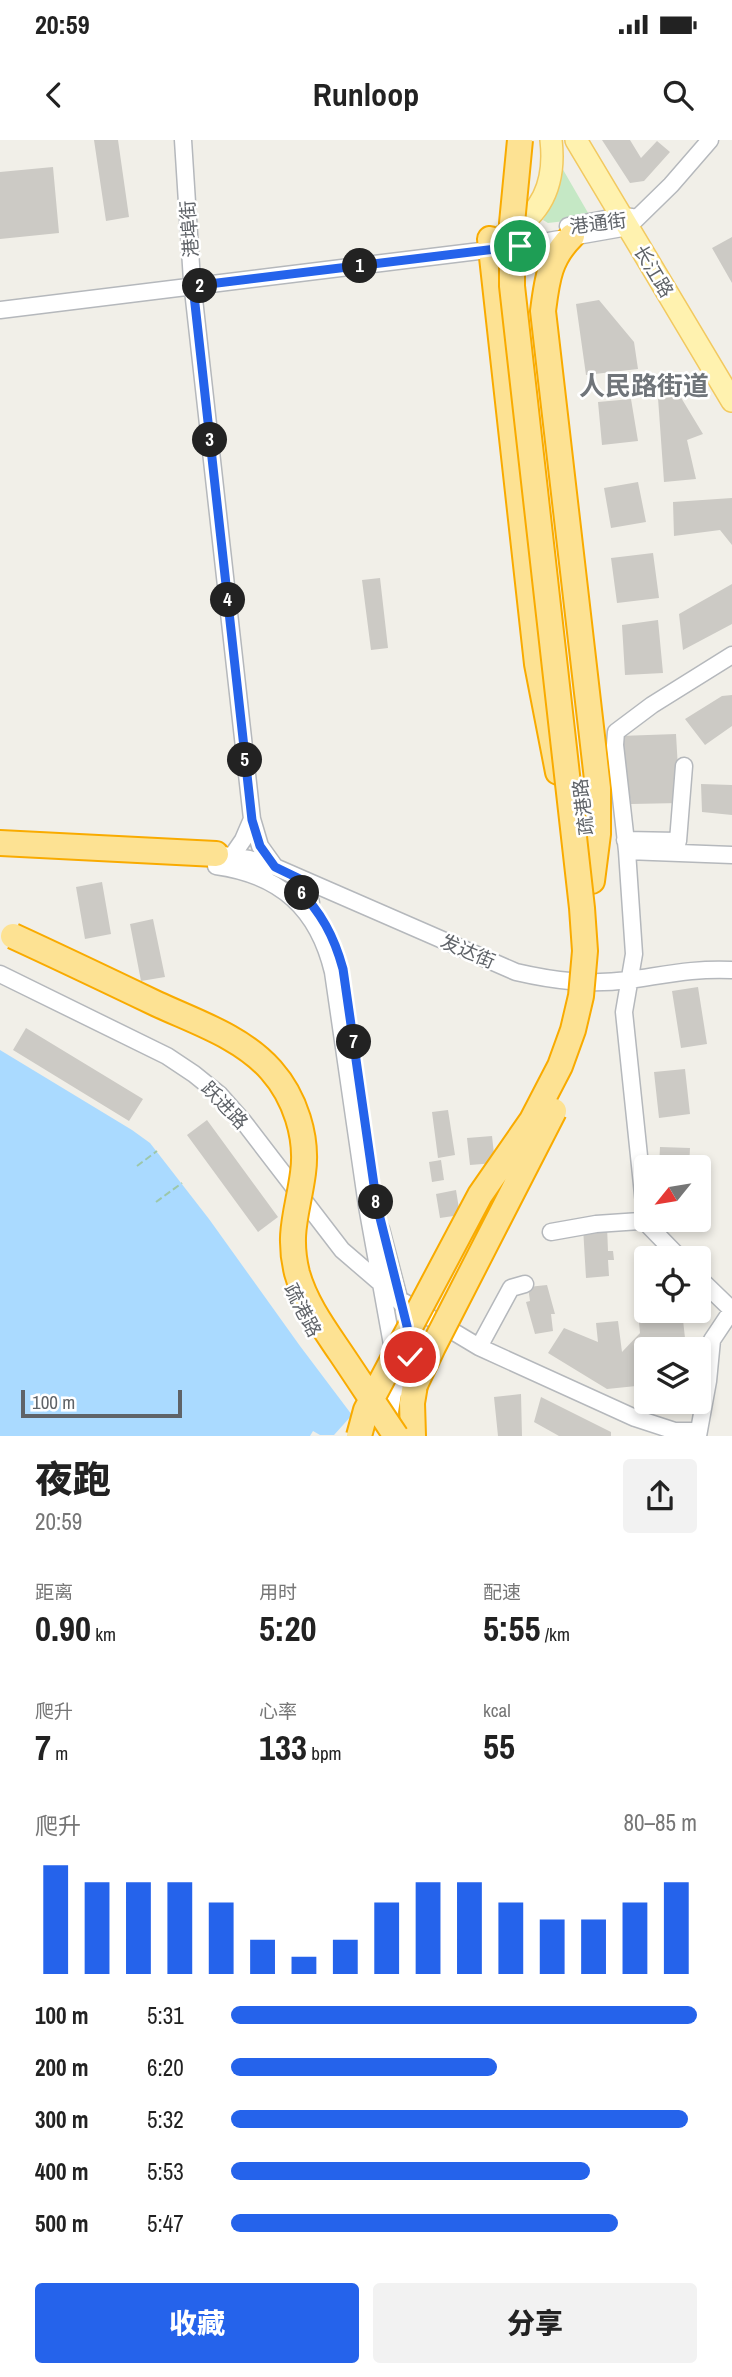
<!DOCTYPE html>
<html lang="zh">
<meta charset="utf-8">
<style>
:root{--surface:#fff;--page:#f2f2f2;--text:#222;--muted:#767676;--accent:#2563eb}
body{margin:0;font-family:"Archivo Narrow","Noto Sans SC",sans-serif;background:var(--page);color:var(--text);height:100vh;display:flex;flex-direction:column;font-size:26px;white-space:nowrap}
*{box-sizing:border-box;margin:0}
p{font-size:23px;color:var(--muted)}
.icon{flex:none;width:38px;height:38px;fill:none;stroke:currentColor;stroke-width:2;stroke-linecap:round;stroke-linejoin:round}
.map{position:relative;height:1296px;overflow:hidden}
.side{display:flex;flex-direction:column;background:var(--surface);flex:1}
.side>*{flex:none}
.needle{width:46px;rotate:240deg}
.controls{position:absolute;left:634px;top:1015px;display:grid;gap:14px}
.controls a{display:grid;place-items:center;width:77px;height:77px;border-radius:7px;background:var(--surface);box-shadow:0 4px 10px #0003;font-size:35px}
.scale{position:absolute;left:21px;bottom:18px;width:161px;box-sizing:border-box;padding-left:7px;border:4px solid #5f6368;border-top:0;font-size:19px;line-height:24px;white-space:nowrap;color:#5f6368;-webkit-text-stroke:5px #fff;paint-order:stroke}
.pin{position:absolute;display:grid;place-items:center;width:60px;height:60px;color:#fff;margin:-30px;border:4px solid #fff;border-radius:50%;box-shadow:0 2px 7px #0007}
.km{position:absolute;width:35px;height:35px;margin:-18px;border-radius:50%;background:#222;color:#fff;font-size:19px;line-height:35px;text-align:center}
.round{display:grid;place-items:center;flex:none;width:74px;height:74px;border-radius:7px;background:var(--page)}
.head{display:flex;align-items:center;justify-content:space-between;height:119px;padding:0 35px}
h1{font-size:38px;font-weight:800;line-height:52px}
.stats{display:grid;grid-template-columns:repeat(3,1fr);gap:10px;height:119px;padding:7px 35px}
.stats div{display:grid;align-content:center}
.stats b{font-size:35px;font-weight:800}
.stats small{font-size:19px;font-weight:400}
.stats p{font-size:19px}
.chart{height:196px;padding:14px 35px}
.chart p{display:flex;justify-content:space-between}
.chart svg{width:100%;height:126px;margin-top:7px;stroke:var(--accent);stroke-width:6}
.cta{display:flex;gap:14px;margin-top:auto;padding:14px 35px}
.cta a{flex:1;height:80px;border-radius:7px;background:var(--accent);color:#fff;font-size:28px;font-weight:800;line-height:80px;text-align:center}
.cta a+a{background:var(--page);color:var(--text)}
ul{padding:0 35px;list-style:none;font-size:23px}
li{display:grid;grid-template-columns:112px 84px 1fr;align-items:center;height:52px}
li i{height:18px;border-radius:9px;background:var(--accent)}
.status{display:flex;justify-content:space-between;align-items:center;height:49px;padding:0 35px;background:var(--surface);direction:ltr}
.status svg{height:19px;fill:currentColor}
header{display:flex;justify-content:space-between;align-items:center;height:91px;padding:0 35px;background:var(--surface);font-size:32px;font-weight:800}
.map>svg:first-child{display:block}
</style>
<div class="status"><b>20:59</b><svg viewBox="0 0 49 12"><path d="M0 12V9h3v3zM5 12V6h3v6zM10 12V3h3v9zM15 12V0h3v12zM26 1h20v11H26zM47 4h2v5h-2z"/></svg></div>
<header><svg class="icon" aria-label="back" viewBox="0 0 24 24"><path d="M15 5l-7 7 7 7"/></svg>Runloop<svg class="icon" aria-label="search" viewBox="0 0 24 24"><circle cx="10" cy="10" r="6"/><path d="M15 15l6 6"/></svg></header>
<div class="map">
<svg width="732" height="1296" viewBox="0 0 732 1296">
<rect width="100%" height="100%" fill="#f1efe8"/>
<path fill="#c5e8c5" d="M558 21 591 78 548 83 543 80C555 58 557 47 558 21Z"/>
<path fill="#aadaff" d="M0 910 132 990 150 1003 209 1079 300 1206 352 1275 334 1295H320L313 1291 310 1296H0Z"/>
<path fill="#cccac5" d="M94 0H118L129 77 106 81Z
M602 0H630L641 18 657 1 670 12 644 41 630 43Z
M53 27 59 93 0 99V32Z
M732 97V143L712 108Z
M599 160 634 202 638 229 586 235 576 164Z
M674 246 703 294 687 300 696 339 664 342 658 258Z
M631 259 638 301 602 305 598 262Z
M638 342 646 382 611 388 604 348Z
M732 358V405L720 390 674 396 673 362Z
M653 413 659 458 617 463 611 418Z
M380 438 388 508 371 510 362 440Z
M732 444V484L683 510 679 474Z
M658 480 663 533 625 535 622 485Z
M732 555V586L705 605 685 579 722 556Z
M676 594 680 663 631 664 620 596Z
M701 644 732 645V675L702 672Z
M102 742 111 794 85 799 76 747Z
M153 779 165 837 141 841 130 784Z
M698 847 707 904 681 908 672 851Z
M26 888 143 959 129 981 13 910Z
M685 929 690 974 659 978 654 932Z
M448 970 455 1015 438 1018 432 972Z
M207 980 278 1077 258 1092 187 995Z
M492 996 495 1023 470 1025 467 998Z
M660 1007 690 1008 689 1027H659Z
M441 1020 444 1040 432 1042 429 1022Z
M456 1050 460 1075 440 1078 436 1054Z
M607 1086 608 1111H613L614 1120H608L609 1136 586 1138 583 1087Z
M637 1120H646V1171H682L685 1198 676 1209H646V1245L607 1249 548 1213 564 1188 598 1202 596 1183 618 1181 622 1212 640 1193 634 1131 637 1130Z
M547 1145 555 1174H551L553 1191 535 1194 526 1162 530 1161 528 1147Z
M521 1254 522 1296H498L494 1257Z
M541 1257 611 1292V1296H559L534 1282Z"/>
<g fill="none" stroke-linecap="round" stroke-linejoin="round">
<g stroke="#b5b8bc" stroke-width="19">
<path id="minor" d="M183 0 192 141 252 679 260 706 275 727
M568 86 621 76 632 77
M0 170 520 106 628 87 671 45 710 0
M625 700 678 701 684 626
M627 711 732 715
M216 714 249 719 275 727 516 832C555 841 589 845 629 840 665 835 695 828 732 830
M232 716 243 700 252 679
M216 726C281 735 318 769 333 832L367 1066 395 1221 394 1248 388 1283
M302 739 297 748 311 762
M0 834 167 916 194 934 220 955 243 981 342 1110 399 1159 479 1207 635 1278 675 1291H697
M381 1089 400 1162
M551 1092 596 1084 640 1081 646 1083
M680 1118 646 1083 624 872 634 814 627 711 615 605 616 592 652 565 732 515
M698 1137 732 1170
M479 1207 511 1148 525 1144
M405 1248 410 1217 408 1194
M698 1296 708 1241 712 1200 732 1170"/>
</g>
<g stroke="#f2c960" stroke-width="24">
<path id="major" d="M576 0 732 261
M502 96C542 76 556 43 551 0"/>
</g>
<g stroke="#f9ab00" stroke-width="28">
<path id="highway" d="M572 96C549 119 547 140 543 171L598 648V694L592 741
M490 99 537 524 558 632
M0 703 216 714
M413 1296 412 1263 415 1245"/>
</g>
<path stroke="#9cc7a9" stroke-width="2" stroke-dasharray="7 3.5" stroke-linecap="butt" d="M137 1026 157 1011
M156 1062 182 1043"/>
<use href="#minor" stroke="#fff" stroke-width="16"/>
<use href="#major" stroke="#fff2af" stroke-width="21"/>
<use href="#highway" stroke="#fde293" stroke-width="24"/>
<g stroke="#f9ab00" stroke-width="28" stroke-linecap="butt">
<path id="highway-bridge" d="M13 796C61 818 109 841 157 864 196 882 242 897 271 930 295 957 308 997 303 1033 298 1071 287 1093 297 1133 305 1162 323 1187 340 1212 359 1240 377 1268 396 1296
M415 1245 433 1207 554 971
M359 1296 366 1270 480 1055 532 980 560 926 573 890 581 856 585 811 582 768 512 146V83L520 0"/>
</g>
<use href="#highway-bridge" stroke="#fde293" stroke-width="24"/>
</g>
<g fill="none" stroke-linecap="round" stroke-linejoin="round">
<g stroke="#fff" stroke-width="14">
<path id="route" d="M410 1217 407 1186 377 1066 343 829C334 796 321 772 297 748L302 740 275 727 260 706 252 680 193 146 520 106"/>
</g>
<use href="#route" stroke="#2563eb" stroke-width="9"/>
</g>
<g text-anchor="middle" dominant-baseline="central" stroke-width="5" stroke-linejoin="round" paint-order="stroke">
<g font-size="19" fill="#5f6368" stroke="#fff">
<text transform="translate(598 83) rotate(-7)">港通街</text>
<text transform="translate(189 89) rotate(-94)">港埠街</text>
<text transform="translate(654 131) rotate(59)">长江路</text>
<text transform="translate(583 667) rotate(-97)">疏港路</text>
<text transform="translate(468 811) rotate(23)">发达街</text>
<text transform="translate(225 965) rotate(46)">跃进路</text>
<text transform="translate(303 1170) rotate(62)">疏港路</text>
</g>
<g font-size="26" font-weight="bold" fill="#70757a" stroke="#fff">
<text x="644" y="245">人民路街道</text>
</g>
</g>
</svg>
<div class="controls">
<a><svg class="needle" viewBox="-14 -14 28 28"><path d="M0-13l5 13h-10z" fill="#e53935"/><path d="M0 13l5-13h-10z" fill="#767676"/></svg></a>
<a><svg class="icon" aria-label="locate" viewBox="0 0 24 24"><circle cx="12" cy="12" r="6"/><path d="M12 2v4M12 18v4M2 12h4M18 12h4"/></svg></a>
<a><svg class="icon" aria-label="layers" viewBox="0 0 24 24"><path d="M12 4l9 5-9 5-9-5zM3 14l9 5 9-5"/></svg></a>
</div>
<div class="scale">100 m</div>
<div class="pin" style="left:520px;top:106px;background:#1e9e55"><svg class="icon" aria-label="arrive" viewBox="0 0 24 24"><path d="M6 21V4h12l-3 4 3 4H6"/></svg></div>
<div class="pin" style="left:410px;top:1217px;background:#d93025"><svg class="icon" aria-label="check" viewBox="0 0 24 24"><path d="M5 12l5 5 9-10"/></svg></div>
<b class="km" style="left:360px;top:126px">1</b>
<b class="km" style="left:200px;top:146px">2</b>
<b class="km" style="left:210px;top:300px">3</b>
<b class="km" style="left:228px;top:460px">4</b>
<b class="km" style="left:245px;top:620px">5</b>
<b class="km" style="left:302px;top:753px">6</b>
<b class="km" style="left:354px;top:902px">7</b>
<b class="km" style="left:376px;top:1062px">8</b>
</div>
<section class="side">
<div class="head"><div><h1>夜跑</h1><p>20:59</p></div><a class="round"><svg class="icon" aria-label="share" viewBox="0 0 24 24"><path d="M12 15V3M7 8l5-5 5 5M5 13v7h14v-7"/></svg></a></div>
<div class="stats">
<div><p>距离</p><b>0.90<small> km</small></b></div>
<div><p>用时</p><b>5:20</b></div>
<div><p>配速</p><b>5:55<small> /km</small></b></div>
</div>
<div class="stats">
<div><p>爬升</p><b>7<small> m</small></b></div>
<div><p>心率</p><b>133<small> bpm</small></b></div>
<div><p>kcal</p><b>55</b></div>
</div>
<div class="chart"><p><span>爬升</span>80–85 m</p>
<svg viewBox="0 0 160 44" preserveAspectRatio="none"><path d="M5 44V6M15 44V12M25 44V12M35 44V12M45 44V19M55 44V32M65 44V38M75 44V32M85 44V19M95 44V12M105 44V12M115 44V19M125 44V25M135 44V25M145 44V19M155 44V12"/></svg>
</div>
<ul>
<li><b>100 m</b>5:31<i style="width:100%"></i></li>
<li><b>200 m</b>6:20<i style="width:57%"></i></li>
<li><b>300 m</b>5:32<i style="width:98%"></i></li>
<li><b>400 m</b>5:53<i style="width:77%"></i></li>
<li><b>500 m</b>5:47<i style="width:83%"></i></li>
</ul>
<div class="cta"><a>收藏</a><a>分享</a></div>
</section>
